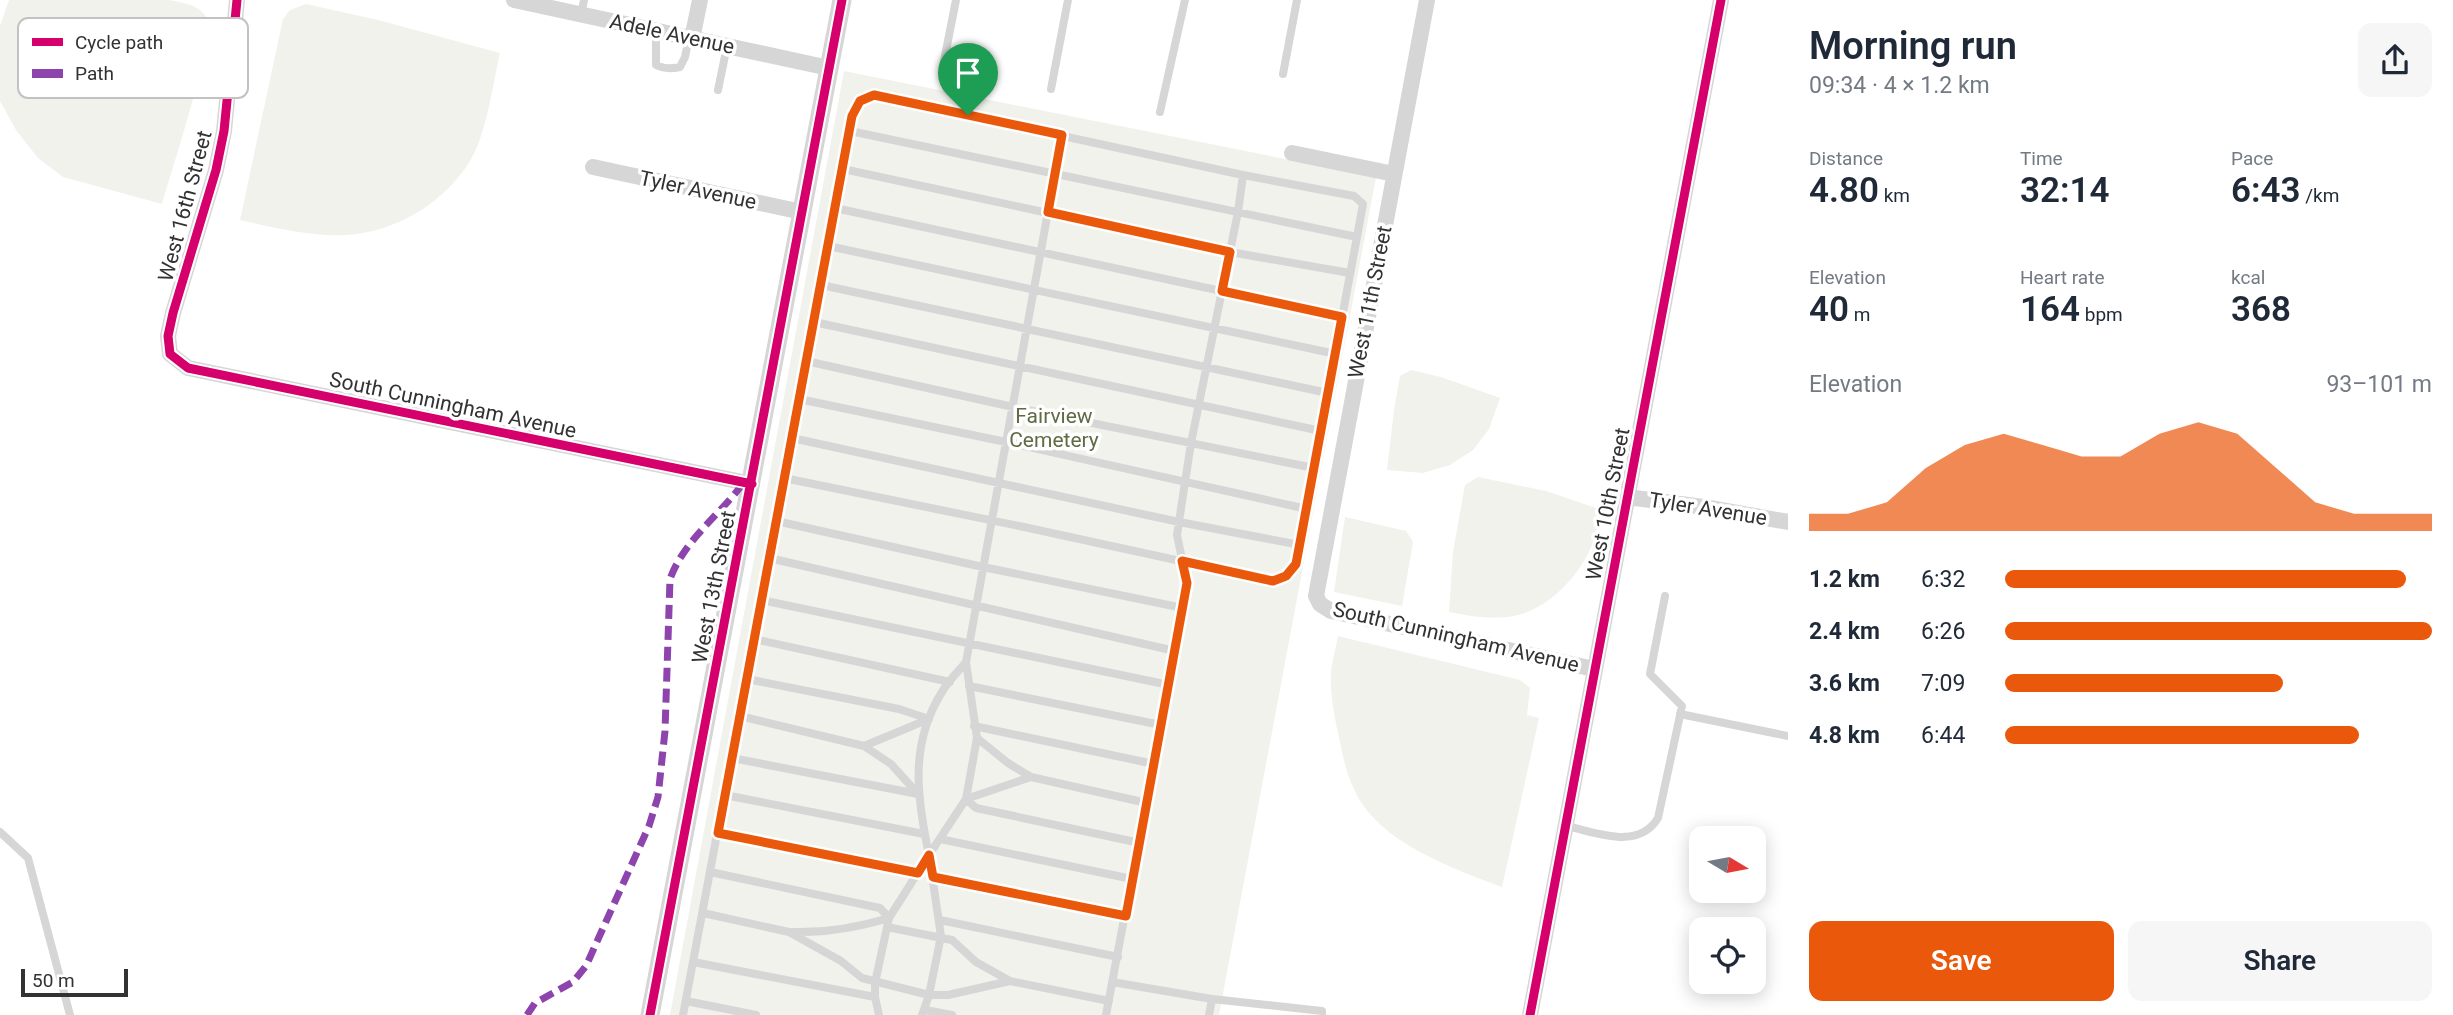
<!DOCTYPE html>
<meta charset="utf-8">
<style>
:root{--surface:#fff;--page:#f6f6f7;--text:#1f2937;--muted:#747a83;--accent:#ea580c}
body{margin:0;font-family:Roboto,sans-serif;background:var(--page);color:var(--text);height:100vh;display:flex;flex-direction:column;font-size:26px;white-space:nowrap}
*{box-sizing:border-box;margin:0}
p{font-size:23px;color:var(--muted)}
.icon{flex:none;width:38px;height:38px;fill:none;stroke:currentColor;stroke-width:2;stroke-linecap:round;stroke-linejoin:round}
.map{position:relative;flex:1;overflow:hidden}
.side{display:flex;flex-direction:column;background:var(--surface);width:665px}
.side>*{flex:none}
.needle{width:46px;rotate:100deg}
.tools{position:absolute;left:1689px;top:826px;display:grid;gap:14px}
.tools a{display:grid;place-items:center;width:77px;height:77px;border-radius:14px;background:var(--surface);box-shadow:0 4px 18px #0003;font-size:35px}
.scale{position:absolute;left:21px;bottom:18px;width:107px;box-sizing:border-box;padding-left:7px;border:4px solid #323232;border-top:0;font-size:19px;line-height:24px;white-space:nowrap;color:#323232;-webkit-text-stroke:5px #fff;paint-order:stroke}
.pin{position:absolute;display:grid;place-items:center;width:60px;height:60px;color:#fff;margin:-72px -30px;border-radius:50% 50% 50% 0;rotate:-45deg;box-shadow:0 0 7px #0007}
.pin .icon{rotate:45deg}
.round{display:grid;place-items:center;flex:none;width:74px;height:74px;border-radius:14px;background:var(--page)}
.headline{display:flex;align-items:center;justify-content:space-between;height:119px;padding:0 21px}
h1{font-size:38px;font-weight:600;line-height:52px}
.figures{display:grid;grid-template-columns:repeat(3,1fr);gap:10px;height:119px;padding:7px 21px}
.figures div{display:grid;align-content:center}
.figures b{font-size:35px;font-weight:600}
.figures small{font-size:19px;font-weight:400}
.figures p{font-size:19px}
.chart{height:196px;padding:14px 21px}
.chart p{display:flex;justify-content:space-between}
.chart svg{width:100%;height:126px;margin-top:7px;fill:var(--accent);opacity:.7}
.action{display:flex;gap:14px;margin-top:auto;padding:14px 21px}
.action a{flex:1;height:80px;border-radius:14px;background:var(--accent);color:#fff;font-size:28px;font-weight:600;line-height:80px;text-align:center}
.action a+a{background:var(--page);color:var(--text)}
ul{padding:0 21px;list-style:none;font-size:23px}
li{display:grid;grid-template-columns:112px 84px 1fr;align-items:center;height:52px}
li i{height:18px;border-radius:9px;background:var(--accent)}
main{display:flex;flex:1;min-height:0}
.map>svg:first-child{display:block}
</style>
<main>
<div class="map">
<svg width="1788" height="1015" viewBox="0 0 1788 1015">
<rect width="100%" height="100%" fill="#fff"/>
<path fill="#f1f2ec" d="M9 0H169C183 3 200 4 207 19 215 38 170 176 162 204L63 177 38 158 16 130 0 101V26Z
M306 4 378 20 500 53C493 83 486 136 470 161 446 200 402 228 357 234 322 239 273 228 240 220L283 19 290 10Z
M844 71 1376 177 1219 1015H670Z
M1411 370 1441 377 1500 398 1489 429 1473 450 1450 465 1423 473 1387 470 1394 410 1400 376Z
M1478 477 1546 491 1599 509C1598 518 1598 528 1595 536 1585 571 1550 609 1514 616 1492 620 1470 616 1449 612L1453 552 1465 485Z
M1345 517 1406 531 1413 542 1402 606 1334 592Z
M1338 636 1520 680 1530 688 1527 715 1539 718 1502 887C1452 868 1377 842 1354 789 1347 774 1343 758 1340 742 1335 720 1330 696 1331 673 1332 661 1336 648 1338 636Z"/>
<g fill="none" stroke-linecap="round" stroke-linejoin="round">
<path stroke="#d6d6d6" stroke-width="8" d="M581 15 584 0
M656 31V65C664 69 671 69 680 67L685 57 689 38
M943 66 956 0
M1283 74 1297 0
M1051 89 1068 0
M718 90 727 46
M1160 112 1185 0
M843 169 1230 252 1350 273
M1243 175 1354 196 1363 204 1357 237
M835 208 1342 317
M828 246 1336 354
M821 285 1328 393
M814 322 1321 431
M806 361 1013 407 1314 468
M799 399 1006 442 1307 509
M792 438 1179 522 1300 545
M784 478 1024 527 1273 581 1286 576 1296 564 1357 237 850 131
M776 521 983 567 1183 608
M769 558 1175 651
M761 600 1169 685
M754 639 950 682
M966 662 1062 135
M966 662 977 738 966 799 929 855C917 798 909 744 942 692 948 681 958 672 966 662Z
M747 679 899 709 929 719
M969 686 1161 725
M1680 714 1788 736
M740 716 864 746 891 764 918 794
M974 726 1154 764
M977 738 1008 763 1031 777
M864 746 929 719
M732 758 918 794
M725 795 924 834
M1566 826C1596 832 1638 851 1658 818L1682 706 1650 674 1665 596
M0 832 28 858 70 1015
M718 833 918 873
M940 839 1132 879
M1140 843 976 808 966 799 1031 777 1147 803
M710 872 880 908 889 918C856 928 827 933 792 932
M932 877 1126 916
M703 913 789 932 841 961 862 978 929 995H948L1010 981 1109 1001
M940 920 1118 957
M887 927 952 940 976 962 1010 981
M693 962 875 997
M1112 982 1212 999 1209 1015
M1212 999 1322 1011V1015
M686 1001 756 1015
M925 1010 952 1015
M683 1015 852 116 860 101 874 95 1243 175 1238 212 1191 443 1177 535 1187 583 1106 1015
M879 1015 875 997V983L889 918 929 855 941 936 929 995 922 1015"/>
<path stroke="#d6d6d6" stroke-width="16" d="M237 0 224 131 216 170 173 313 168 336 170 354 188 368 752 484
M514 0 829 68
M1427 0 1316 596 1320 604 1331 611 1594 669
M692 39 700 0
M1292 153 1394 174
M593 167 802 212
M1627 497 1711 508 1788 522
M1530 1015 1721 0"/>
<path stroke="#d6d6d6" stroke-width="19" d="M650 1015 842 0"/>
<path stroke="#8e44ad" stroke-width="7" stroke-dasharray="14 7" stroke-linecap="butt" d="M527 1015 535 1003 573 982 586 966 649 826 658 797 665 731 670 579C684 540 721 514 744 482"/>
<g stroke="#fff" stroke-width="13">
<path id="cycleway" d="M237 0 224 131 216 170 173 313 168 336 170 354 188 368 752 484
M650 1015 842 0
M1530 1015 1721 0"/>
</g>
<use href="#cycleway" stroke="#d6006c" stroke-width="9"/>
</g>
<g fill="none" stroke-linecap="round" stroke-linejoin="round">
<g stroke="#fff" stroke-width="14">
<path id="route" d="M874 95 1062 135 1048 212 1230 252 1222 291 1342 317 1296 564 1286 576 1273 581 1182 561 1187 583 1126 916 933 877 929 855 918 873 718 833 852 116 860 101Z"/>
</g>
<use href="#route" stroke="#ea580c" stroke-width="9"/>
</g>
<g text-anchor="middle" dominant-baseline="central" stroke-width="7" stroke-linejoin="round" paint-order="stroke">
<g font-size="21" fill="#323232" stroke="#fff">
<text transform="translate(672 34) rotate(12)">Adele Avenue</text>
<text transform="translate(698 190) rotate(12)">Tyler Avenue</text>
<text transform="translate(185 206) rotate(-75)">West 16th Street</text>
<text transform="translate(1370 302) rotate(-79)">West 11th Street</text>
<text transform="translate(453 405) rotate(12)">South Cunningham Avenue</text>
<text transform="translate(1608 504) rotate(-79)">West 10th Street</text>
<text transform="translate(1708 509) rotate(9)">Tyler Avenue</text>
<text transform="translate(714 587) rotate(-79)">West 13th Street</text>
<text transform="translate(1456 637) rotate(13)">South Cunningham Avenue</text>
</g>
<g font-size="21" fill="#5f6b42" stroke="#fff">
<text x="1054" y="416">Fairview<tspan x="1054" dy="24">Cemetery</tspan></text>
</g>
</g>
<rect x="18" y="18" width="230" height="80" rx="10" fill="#fff" stroke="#c2c2c2" stroke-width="2"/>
<rect x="32" y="38" width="31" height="8" fill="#d6006c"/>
<rect x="32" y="69" width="31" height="9" fill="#8e44ad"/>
<g font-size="19" fill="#323232">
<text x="75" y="49">Cycle path</text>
<text x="75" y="80">Path</text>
</g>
</svg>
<div class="tools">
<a><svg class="needle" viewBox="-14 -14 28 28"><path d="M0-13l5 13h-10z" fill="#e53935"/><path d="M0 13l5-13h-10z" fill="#747a83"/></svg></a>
<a><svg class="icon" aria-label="locate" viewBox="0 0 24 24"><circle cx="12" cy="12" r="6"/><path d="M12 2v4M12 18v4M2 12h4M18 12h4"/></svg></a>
</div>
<div class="scale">50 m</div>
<div class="pin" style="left:968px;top:115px;background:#1e9e55"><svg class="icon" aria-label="arrive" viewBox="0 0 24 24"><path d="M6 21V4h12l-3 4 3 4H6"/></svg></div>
</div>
<section class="side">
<div class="headline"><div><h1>Morning run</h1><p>09:34 · 4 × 1.2 km</p></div><a class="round"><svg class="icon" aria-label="share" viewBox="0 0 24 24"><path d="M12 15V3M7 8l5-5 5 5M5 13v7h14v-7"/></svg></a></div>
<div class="figures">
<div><p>Distance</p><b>4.80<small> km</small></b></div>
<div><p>Time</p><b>32:14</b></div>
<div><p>Pace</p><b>6:43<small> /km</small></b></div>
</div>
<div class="figures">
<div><p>Elevation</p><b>40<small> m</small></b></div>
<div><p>Heart rate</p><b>164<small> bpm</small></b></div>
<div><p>kcal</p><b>368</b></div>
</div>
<div class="chart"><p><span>Elevation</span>93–101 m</p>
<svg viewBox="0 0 160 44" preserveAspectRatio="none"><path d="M0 44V38L10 38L20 34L30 22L40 14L50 10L60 14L70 18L80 18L90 10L100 6L110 10L120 22L130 34L140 38L150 38L160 38V44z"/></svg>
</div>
<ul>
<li><b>1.2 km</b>6:32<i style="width:94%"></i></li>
<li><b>2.4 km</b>6:26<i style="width:100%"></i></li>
<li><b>3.6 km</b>7:09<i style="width:65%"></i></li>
<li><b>4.8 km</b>6:44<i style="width:83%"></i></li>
</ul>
<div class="action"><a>Save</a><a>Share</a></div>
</section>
</main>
